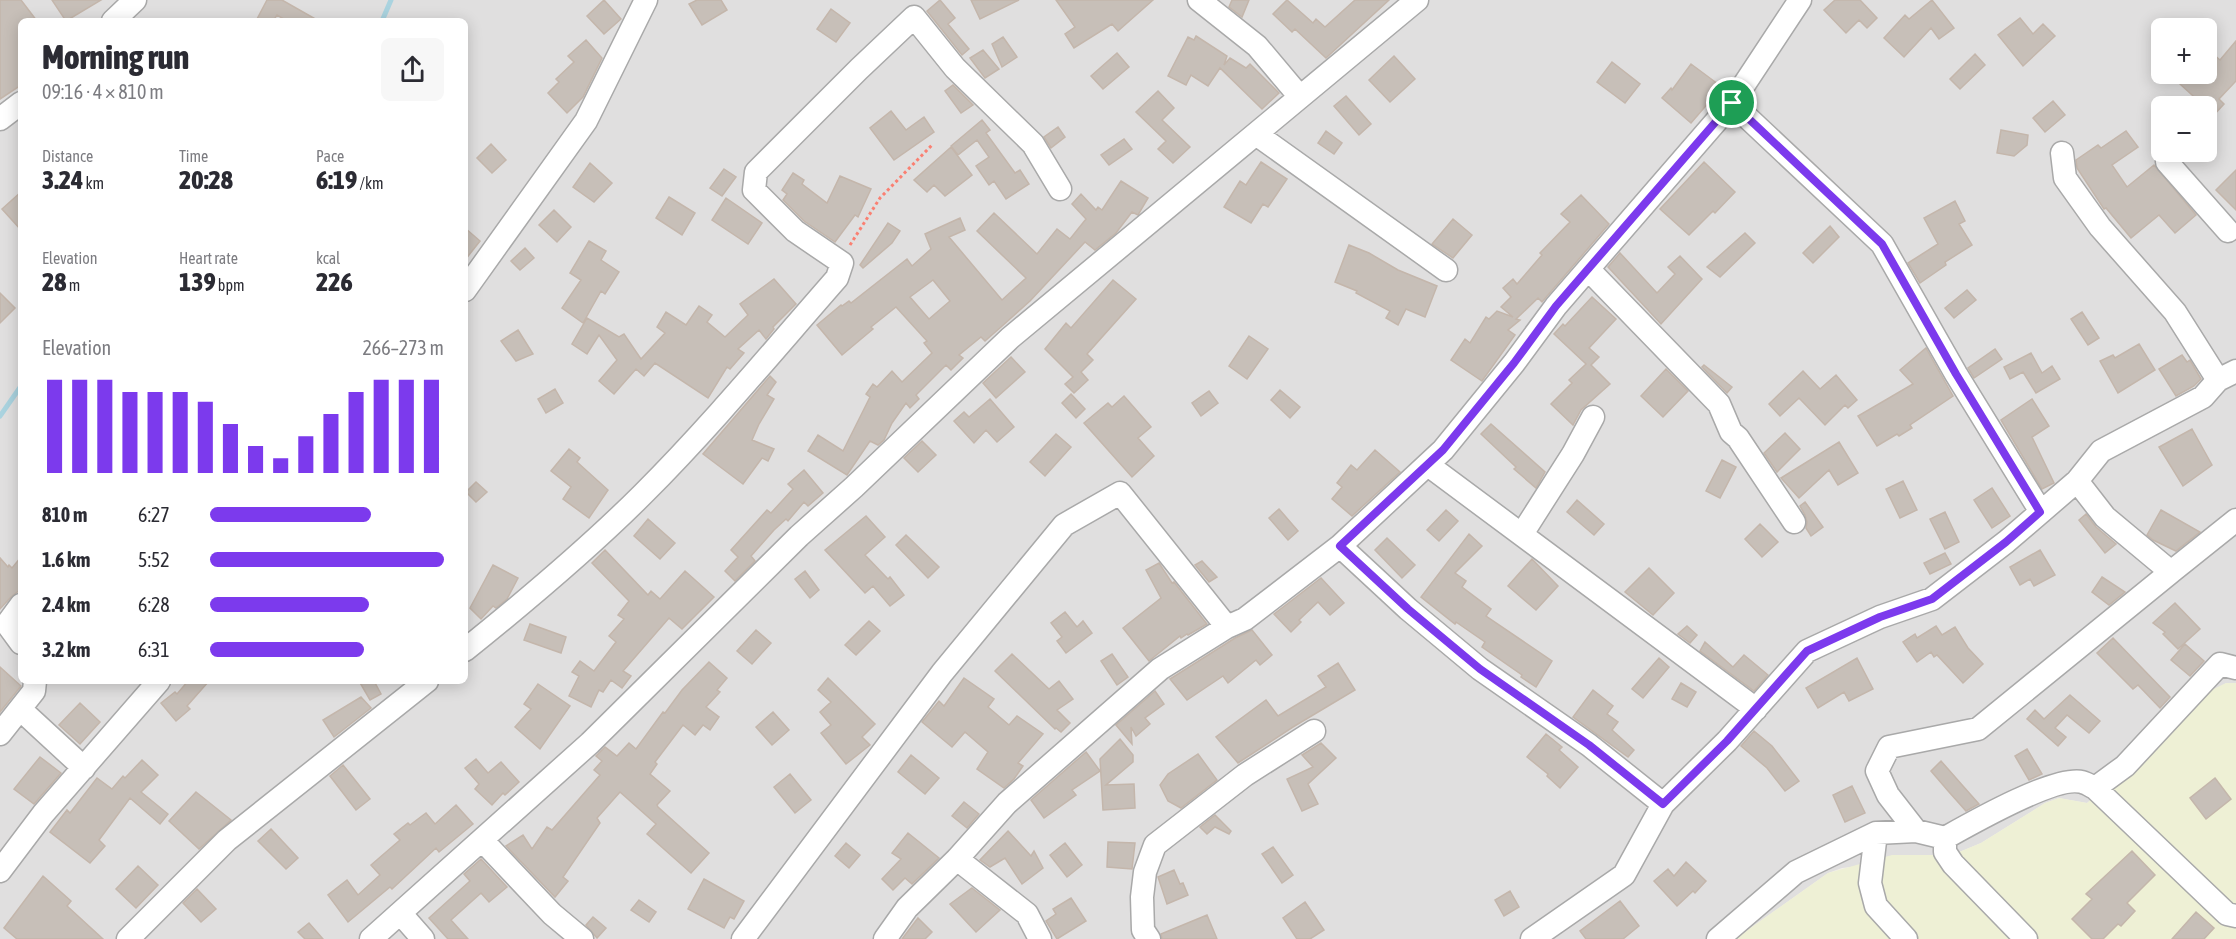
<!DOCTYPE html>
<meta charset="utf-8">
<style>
:root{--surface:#fff;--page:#f7f7f7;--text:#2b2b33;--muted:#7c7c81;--accent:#7c3aed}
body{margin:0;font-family:"Asap Condensed",sans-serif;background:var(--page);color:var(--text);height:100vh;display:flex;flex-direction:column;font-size:22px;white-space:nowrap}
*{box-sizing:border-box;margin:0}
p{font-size:20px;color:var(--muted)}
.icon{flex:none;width:33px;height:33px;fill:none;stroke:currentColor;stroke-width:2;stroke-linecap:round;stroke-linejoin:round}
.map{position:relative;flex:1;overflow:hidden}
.details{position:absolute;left:18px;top:18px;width:450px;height:666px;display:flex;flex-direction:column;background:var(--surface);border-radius:9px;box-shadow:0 3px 15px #0003}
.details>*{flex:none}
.controls{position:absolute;left:2151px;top:18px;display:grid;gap:12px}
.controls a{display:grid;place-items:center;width:66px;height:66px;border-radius:9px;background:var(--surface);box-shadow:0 3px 15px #0003;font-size:30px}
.pin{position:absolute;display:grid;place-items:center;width:51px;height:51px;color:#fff;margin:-26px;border:3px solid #fff;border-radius:50%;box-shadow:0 2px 6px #0007}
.round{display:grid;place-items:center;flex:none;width:63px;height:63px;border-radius:9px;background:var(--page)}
.headline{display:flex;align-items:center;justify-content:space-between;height:102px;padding:0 24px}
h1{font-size:33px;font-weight:800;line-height:45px}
.stats{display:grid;grid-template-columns:repeat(3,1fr);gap:9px;height:102px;padding:6px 24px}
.stats div{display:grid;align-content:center}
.stats b{font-size:26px;font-weight:800}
.stats small{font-size:16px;font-weight:400}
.stats p{font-size:16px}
.chart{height:168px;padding:12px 24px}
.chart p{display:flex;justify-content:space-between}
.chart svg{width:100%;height:108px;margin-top:6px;stroke:var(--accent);stroke-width:6}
ul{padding:0 24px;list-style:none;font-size:20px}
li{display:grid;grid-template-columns:96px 72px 1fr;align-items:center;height:45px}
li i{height:15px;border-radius:8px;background:var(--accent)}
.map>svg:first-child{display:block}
</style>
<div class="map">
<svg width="2236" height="939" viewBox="0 0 2236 939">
<rect width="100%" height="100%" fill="#f2efe9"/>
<path fill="#e0dfdf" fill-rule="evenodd" d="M0 0H2236V683H2226L2087 803 2059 798 2045 803 1981 843 1952 855 1842 868 1828 873 1735 939H0ZM21 21H465V681H21ZM2162 28H2206V74H2162ZM2162 106H2206V152H2162Z"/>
<path fill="#eef0d5" d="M2226 683H2236V939H1735L1828 873 1892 855H1952L1981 843 2045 803 2059 798 2087 803 2164 735 2199 696Z"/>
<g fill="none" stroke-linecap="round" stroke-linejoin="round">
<path stroke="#aad3df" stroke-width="5" d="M382 21 391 0
M0 416 21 386"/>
</g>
<path fill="#c7bfb8" stroke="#c4b6ab" stroke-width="1.5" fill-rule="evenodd" d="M0 0H21L37 21H21V85L0 99Z
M52 0H101L66 21Z
M267 0H282L319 21H287L277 15 273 21H256Z
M604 0 621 19 604 34 587 16Z
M697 0H721L727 10 702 25 689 4Z
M940 0 955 18 948 24 969 49 962 55 927 11Z
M971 0H1019L980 19Z
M1056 0H1153L1118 31 1112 24 1074 48 1065 34 1075 27Z
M1232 0H1249L1242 17 1229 7Z
M1287 0 1313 23 1316 19 1325 27 1355 0H1389L1326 58 1295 29 1292 32 1273 14Z
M1835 0H1860L1877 18 1867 28 1859 20 1846 33 1824 10Z
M1932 0 1954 28 1939 39 1931 28 1904 57 1884 38 1905 15 1909 19Z
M831 9 850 23 836 42 817 29Z
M2020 18 2033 34 2043 24 2055 36 2023 66 1998 35Z
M1196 36 1227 56 1224 65 1230 58 1246 68 1250 64 1279 93 1262 109 1220 68 1208 86 1191 75 1186 85 1168 76 1188 37 1194 40Z
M1003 37 1017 57 1002 67 992 44Z
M586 40 602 58 583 97 567 113 548 93 559 82 556 79 574 62 568 56Z
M2236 41V81L2219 99 2224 104 2214 115 2169 74H2206V48L2220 60Z
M983 50 999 69 985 78 970 58Z
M1117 53 1129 67 1103 89 1091 76Z
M1975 54 1985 65 1960 89 1950 79Z
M1394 56 1415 79 1390 102 1369 80Z
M1612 62 1640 84 1625 103 1597 82Z
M1691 64 1722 87 1691 123 1662 98 1671 88 1672 90Z
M953 85 973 105 961 113 945 91Z
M1158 91 1174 108 1162 120 1190 147 1173 163 1158 149 1166 141 1136 112Z
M1346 96 1371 124 1359 135 1334 106Z
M2053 101 2065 115 2045 132 2033 118Z
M891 111 906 130 924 117 934 132 894 160 870 128Z
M982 120 990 130 986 133 1015 173 1020 170 1029 184 1006 199 994 181 989 185 976 166 989 157 977 140 958 155 951 146Z
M1058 127 1065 137 1051 148 1044 137Z
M2001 130 2028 135 2027 145 2014 156 1997 153Z
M1326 131 1342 143 1334 154 1318 143Z
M2126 131 2138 147 2112 165 2127 187 2154 165 2196 215 2175 233 2159 215 2131 238 2106 208 2104 209 2077 168 2076 160 2098 145 2101 148Z
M1124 139 1132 149 1109 165 1101 155Z
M491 144 506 160 492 173 477 158Z
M951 147 972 175 945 196 934 185 927 192 914 180Z
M1261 162 1287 179 1268 207 1263 204 1251 223 1224 207 1240 181 1246 185Z
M1704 162 1735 192 1715 213 1713 211 1689 235 1660 209Z
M590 163 612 183 594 202 573 187Z
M724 169 736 177 722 196 710 188Z
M2236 170V210L2216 190Z
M793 173 804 180 802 184 827 203 840 176 871 189 858 217 855 215 835 242 804 221 783 200 787 194 782 190Z
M1121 181 1148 198 1138 215 1132 212 1116 233 1095 250 1085 242 1030 301 1001 327 985 341 981 337 959 355 963 358 951 370 946 365 916 395 919 399 910 408 906 403 892 423 884 440 878 445 870 441 847 475 808 451 818 435 843 451 870 397 866 394 873 384 877 387 892 371 902 382 932 353 924 343 927 341 896 307 871 327 873 329 842 355 817 325 841 305 842 306 849 301 851 303 907 259 912 266 931 249 925 234 960 218 965 230 949 237 1002 300 1026 278 977 231 994 213 1037 254 1057 229 1070 239 1086 219 1072 204 1081 194 1096 210 1098 207 1102 210ZM933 280 950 301 929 319 910 297Z
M21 192V230L2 209Z
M1581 195 1609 224 1542 302 1538 298 1516 319 1520 320 1508 330 1515 335 1482 381 1451 360 1465 339 1470 343 1486 317 1489 319 1497 311 1513 317 1501 307 1511 297 1503 288 1513 279 1517 284 1542 255 1540 253 1570 222 1561 214Z
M669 197 695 213 682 235 656 218Z
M726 198 762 223 748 244 712 220Z
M1955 201 1965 221 1959 224 1972 245 1945 262 1946 265 1920 283 1908 263 1938 244 1924 218Z
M554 210 571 227 557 242 539 225Z
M1453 219 1472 235 1453 258 1432 244Z
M888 223 900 231 892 243 863 268 860 265Z
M1830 226 1839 237 1813 263 1803 253Z
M465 228 480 241 465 260Z
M1745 233 1755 243 1720 277 1707 267Z
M589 241 606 251 601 260 619 272 605 294 601 291 583 323 562 308 581 280 570 273Z
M1349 245 1369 253 1398 270 1437 286 1425 317 1406 309 1398 325 1386 318 1390 311 1356 293 1357 291 1335 282Z
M525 248 534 258 520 270 511 261Z
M1620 253 1657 293 1675 274 1668 267 1680 256 1702 279 1661 324 1608 267Z
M774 279 796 304 773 327 774 329 766 339 759 330 738 349 744 353 730 369 727 367 708 398 655 363 644 376 636 369 614 394 599 381 617 360 599 335 587 354 572 344 587 318 619 337 624 334 641 359 665 333 657 327 666 312 686 325 699 306 712 315 707 322 725 337 748 315 740 304Z
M1113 280 1136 299 1087 354 1093 360 1081 372 1088 380 1074 393 1065 384 1073 377 1045 349 1066 323 1071 328Z
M1967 290 1976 300 1954 318 1945 308Z
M0 293 15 308 0 323Z
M1592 297 1616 319 1589 348 1599 357 1591 365 1610 384 1581 410 1573 425 1551 404 1572 383 1569 380 1586 364 1554 334 1563 324 1565 326Z
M2082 312 2099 338 2088 345 2071 319Z
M518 330 533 354 516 361 501 341Z
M1249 336 1268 349 1247 379 1229 366Z
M2139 344 2155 370 2118 393 2100 361 2113 355 2115 358Z
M1926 348 1953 396 1910 425 1912 428 1899 436 1897 434 1877 446 1858 416 1913 384 1900 370Z
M1995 349 2002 359 1974 378 1968 368Z
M2031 353 2042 373 2052 366 2060 379 2036 393 2023 372 2010 379 2004 367Z
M2182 355 2187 362 2190 360 2201 379 2194 386 2176 396 2159 369Z
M1011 357 1025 372 996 398 983 383Z
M1704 365 1732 387 1727 393 1702 367Z
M1666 369 1688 391 1663 417 1641 396Z
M1803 371 1820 389 1836 375 1857 400 1848 408 1845 405 1825 425 1799 398 1780 416 1769 404Z
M770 376 776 382 767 395 774 399 759 424 752 440 774 449 768 461 762 458 743 484 703 454Z
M555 389 563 403 546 413 538 399Z
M1280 390 1300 407 1290 418 1271 400Z
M1209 391 1218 403 1201 416 1192 403Z
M1071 394 1085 409 1076 418 1062 403Z
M1124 396 1151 427 1138 438 1154 456 1132 477 1084 423 1108 403 1112 407Z
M990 399 1014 427 997 442 986 430 974 443 954 421 964 412 969 417Z
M2032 399 2049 426 2032 437 2054 483 2042 489 2001 420Z
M1491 424 1545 472 1536 488 1514 469 1516 467 1481 434Z
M2192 429 2212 465 2183 486 2159 447Z
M1785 433 1800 449 1777 472 1764 453Z
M1056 434 1071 447 1045 476 1030 462Z
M922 441 936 455 918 472 904 458Z
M1839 442 1858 473 1838 485 1829 470 1799 498 1781 478Z
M569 449 580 458 577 462 608 490 589 518 563 499 571 487 551 471Z
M1375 450 1400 472 1352 516 1332 499 1342 487 1337 483 1351 465 1357 470Z
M1722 460 1736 467 1720 498 1706 491Z
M804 470 823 493 808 506 804 502 788 521 786 519 774 530 751 556 755 561 735 581 725 571 738 557 731 550 767 510 771 513 793 489 788 484Z
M1903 481 1917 510 1900 518 1886 489Z
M476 482 487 492 476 502 466 492Z
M1992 488 2010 516 1992 528 1974 500Z
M1577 500 1604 524 1594 535 1567 512Z
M1805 502 1823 527 1811 536 1806 528 1807 522 1805 515 1800 506Z
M1279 509 1298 531 1288 540 1269 518Z
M1446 510 1458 521 1439 541 1427 530Z
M2161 510 2200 532 2176 551 2153 540 2147 535Z
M1945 512 1959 542 1945 549 1930 519Z
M2086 514 2096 527 2116 544 2105 553 2079 520Z
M866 516 885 537 865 555 888 579 890 577 904 595 890 606 873 586 865 593 825 550Z
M648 519 675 543 660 559 634 536Z
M1760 524 1778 542 1762 557 1745 539Z
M1469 534 1482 546 1455 573 1466 581 1462 587 1491 609 1486 616 1552 661 1536 687 1521 677 1522 675 1482 647 1485 642 1456 622 1455 624 1421 597Z
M906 535 939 567 928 578 896 545Z
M1387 538 1415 565 1402 578 1375 550Z
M605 550 648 595 651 591 660 599 685 571 714 597 682 629 669 618 623 671 631 676 622 688 611 680 603 692 599 690 591 707 569 696 579 676 572 672 580 661 594 671 616 642 609 636 624 619 618 615 629 601 592 563Z
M2040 550 2055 575 2034 586 2030 579 2020 585 2010 567Z
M1945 553 1951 564 1930 574 1924 563Z
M21 557V589L11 597 0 609V558L8 567 9 565 12 568Z
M1532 559 1558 586 1536 610 1508 586Z
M1202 561 1217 577 1209 582 1195 565Z
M1159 563 1172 583 1174 582 1207 624 1188 635 1187 634 1181 638 1180 636 1149 661 1123 628 1161 598 1146 570Z
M493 565 518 578 507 599 496 608 493 606 481 619 470 608Z
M1649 568 1674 593 1653 615 1625 592Z
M805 571 819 590 810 598 795 579Z
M2102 577 2125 592 2109 605 2092 592Z
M1321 578 1344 603 1330 615 1318 602 1299 620 1301 622 1291 632 1274 614Z
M2175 603 2200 629 2178 649 2163 634 2165 632 2153 623Z
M1065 612 1077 627 1083 621 1092 633 1066 653 1057 641 1062 637 1051 623Z
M869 621 880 631 856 655 845 645Z
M530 624 566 637 561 653 524 640Z
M1687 626 1697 635 1690 643 1678 634Z
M1936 626 1942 635 1955 627 1968 648 1983 664 1963 683 1937 655 1934 657 1931 652 1917 662 1903 642 1915 634 1917 638Z
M756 630 771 643 752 664 737 651Z
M1252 630 1272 655 1260 665 1256 660 1228 683 1223 676 1187 700 1170 679 1235 638Z
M2113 638 2170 697 2160 708 2138 685 2133 689 2097 653Z
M1705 642 1733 667 1744 655 1768 675 1754 691 1700 651Z
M2185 644 2204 661 2190 676 2171 660Z
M1012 654 1049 689 1059 681 1073 699 1057 710 1070 723 1061 732 1056 728 1055 729 995 671Z
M1112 654 1128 677 1117 685 1101 661Z
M1659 658 1669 667 1643 698 1632 689Z
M1857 658 1873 689 1849 701 1844 692 1818 708 1806 688Z
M709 662 727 678 717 690 720 692 706 707 719 717 710 730 703 725 695 735 683 725 655 762 657 764 650 774 670 791 657 805 658 807 709 853 691 873 647 834 656 824 620 792 597 818 600 823 563 877 568 881 555 897 506 846 523 835 532 849 547 827 552 830 600 775 594 770 602 761 596 756 605 747 617 756 629 743 636 749 663 712 665 713 682 690Z
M1338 663 1355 690 1293 727 1238 763 1216 737 1266 700 1278 716 1326 687 1318 676Z
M0 667 21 686 0 712Z
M828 678 875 724 862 737 870 745 846 764 821 733 831 725 820 712 831 702 818 690Z
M964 678 994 699 988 707 1009 725 1017 716 1043 734 1018 763 1023 766 1014 779 1004 788 977 769 988 752 965 732 952 747 922 722 939 701 944 706Z
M188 681H209L187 706 190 709 176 721 161 703 175 692 177 694Z
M359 681H374L381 694 370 700Z
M1681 683 1696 692 1687 707 1672 699Z
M538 684 570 706 540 749 515 727 531 709 524 704Z
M1593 690 1613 706 1607 714 1618 722 1612 730 1634 750 1628 757 1573 717Z
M1155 691 1164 704 1145 718 1150 724 1136 736 1131 727 1132 744 1116 725Z
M2070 695 2100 721 2089 733 2067 715 2055 728 2066 737 2058 746 2027 719 2035 710 2044 719Z
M361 697 371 708 334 737 323 720Z
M80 703 100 722 80 744 59 725Z
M773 712 789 730 772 745 756 727Z
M1754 731 1772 746 1799 781 1785 791 1767 768 1741 746Z
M1546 734 1562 747 1559 750 1578 767 1560 788 1547 776 1548 774 1527 757Z
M1120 739 1133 755V762L1106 785 1134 784 1135 808 1103 810 1100 759Z
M1321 743 1336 758 1308 784 1318 804 1302 811 1287 779 1313 767 1302 755Z
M2027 749 2042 774 2029 780 2015 756Z
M1086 752 1100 771 1072 790 1076 795 1044 818 1031 800Z
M1198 754 1217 780 1181 808 1168 801 1160 785 1168 774Z
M911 755 939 778 925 794 898 772Z
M40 757 61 773 34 804 14 789Z
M476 759 488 773 501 762 519 782 505 795 503 793 492 805 475 789 479 784 465 768Z
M142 760 158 775 141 792 168 814 160 824 130 798 99 840 105 846 90 863 50 832 67 810 70 813 97 778 112 789 123 776 125 778Z
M1941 761 1963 786 1979 804 1966 811 1949 792 1931 771Z
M343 765 370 799 356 810 330 776Z
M790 774 811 800 795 813 774 787Z
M2215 778 2231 799 2206 819 2190 798Z
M1852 786 1865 813 1845 822 1833 795Z
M196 792 231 820 199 849 169 821Z
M964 802 979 814 967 828 952 816Z
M456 805 473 824 439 852 436 848 392 889 390 887 348 922 328 895 347 880 358 895 380 875 371 865 400 840 394 834 408 823 410 825 426 813 435 824Z
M1215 815 1231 831 1229 834 1215 827 1207 834 1200 827Z
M271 829 298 858 286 869 258 841Z
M1008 831 1031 856 1034 851 1043 868 1022 884 1005 858 990 867 980 860Z
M908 833 939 858 912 884 905 878 893 890 882 879 901 859 892 853Z
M1108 842 1135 843 1132 869 1107 867Z
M846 843 860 855 849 868 835 856Z
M1065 843 1082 865 1067 877 1050 855Z
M1273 847 1293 875 1282 883 1262 854Z
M2132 851 2155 875 2127 903 2135 911 2121 926 2118 924 2103 939H2092L2072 919 2092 899 2086 894Z
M481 859 507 887 489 902 481 893 451 920 468 939H448L429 918 470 881 464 874Z
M1686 862 1706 881 1695 893 1693 891 1677 906 1654 881 1668 869 1674 876Z
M138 866 158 885 136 908 116 889Z
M1174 870 1180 884 1183 883 1188 895 1167 904 1158 877Z
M43 876 71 901 67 906 103 939H17L4 928Z
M704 879 744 901 734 919 730 917 724 928 688 909Z
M972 888 1000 910 976 932 950 904Z
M197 889 216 909 201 922 183 903Z
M1510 891 1519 907 1504 916 1495 900Z
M1071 898 1086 921 1057 939 1046 921 1056 914 1053 909Z
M639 900 656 912 649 922 631 910Z
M1620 901 1639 926 1623 939H1586L1580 931Z
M1305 902 1324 930 1310 939H1297L1283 918Z
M2196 912 2214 928 2204 939H2172Z
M1207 915 1217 939H1162L1161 934Z
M593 917 606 928 597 938 586 925Z
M918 918 932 932 925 939H902Z
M309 923 323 939H305L298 932Z"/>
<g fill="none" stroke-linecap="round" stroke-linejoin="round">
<g stroke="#a9a9a9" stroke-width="25">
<path id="minor" d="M1199 0 1257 46 1300 97
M113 21 135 0
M1732 103 1882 244 1956 374 2041 512
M0 119 21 103
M1256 134 1446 270
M2062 153 2065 178 2100 227 2175 312 2218 380
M2167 162 2228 231
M1588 269 1719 404 1731 432 1738 438 1794 522
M465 290 586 121 646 0
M1428 465 1756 709
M1522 534 1573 454 1593 417
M1340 546 1408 609 1480 669 1589 745 1663 804
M2171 572 2236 520
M21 605 7 624 21 643
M465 650C526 601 587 550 643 494 711 426 773 351 837 278L842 263 795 231 754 190 756 172 859 69 914 17 955 68 1033 144 1060 189
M20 709 84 768
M0 734 34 691 35 681
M2095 788 2125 766 2220 664 2236 668
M1916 831 1888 795 1877 771 1889 747 1978 729 2171 572 2105 517 2077 481
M1876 833 1870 883 1876 906 1906 939
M1945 838V852L1953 864 2026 939
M482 840 552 914 582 939
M957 859 1027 914 1040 939
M0 871 43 814 159 681
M401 914 423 939
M128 939 227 840 427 681
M371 939 590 743 799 536 854 487 1010 338 1417 0
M743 939 942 673 1064 525 1120 493 1227 627
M885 939 907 908 957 859 1007 803 1160 669 1227 627 1245 619 1340 546 1443 450 1514 363 1556 306 1732 103 1800 0
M1149 939 1143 930 1142 897 1145 872 1155 845 1245 775 1314 731
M1532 939 1624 875 1663 804 1727 741 1807 651 1880 617 1932 599 2006 542 2077 481 2101 451 2203 397 2218 380 2236 371
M1718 939 1796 872 1876 833 1916 831 1945 838C1970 824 2056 775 2082 782 2086 783 2091 786 2095 788L2227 914 2236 916"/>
</g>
<path stroke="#fa8072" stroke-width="3" stroke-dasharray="3 3" stroke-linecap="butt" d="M850 245 880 198 933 144"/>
<use href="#minor" stroke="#fff" stroke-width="22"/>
</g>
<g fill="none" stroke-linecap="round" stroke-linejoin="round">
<g stroke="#fff" stroke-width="12">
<path id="route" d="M1732 103 1882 244 1956 374 2040 512 2006 542 1932 599 1880 617 1807 651 1727 741 1663 804 1589 745 1480 669 1408 609 1340 546 1443 450 1514 363 1556 306Z"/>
</g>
<use href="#route" stroke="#7c3aed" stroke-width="8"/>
</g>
</svg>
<div class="controls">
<a>+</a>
<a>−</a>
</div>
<div class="pin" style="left:1732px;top:103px;background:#1e9e55"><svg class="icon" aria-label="arrive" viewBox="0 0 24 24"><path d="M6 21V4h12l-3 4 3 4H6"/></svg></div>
<section class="details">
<div class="headline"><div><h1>Morning run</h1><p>09:16 · 4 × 810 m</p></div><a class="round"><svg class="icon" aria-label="share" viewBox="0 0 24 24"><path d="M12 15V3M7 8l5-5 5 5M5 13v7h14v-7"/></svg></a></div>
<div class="stats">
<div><p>Distance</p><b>3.24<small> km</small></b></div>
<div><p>Time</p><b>20:28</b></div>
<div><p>Pace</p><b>6:19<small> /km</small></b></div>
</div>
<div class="stats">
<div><p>Elevation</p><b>28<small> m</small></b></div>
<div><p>Heart rate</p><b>139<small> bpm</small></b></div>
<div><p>kcal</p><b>226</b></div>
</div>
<div class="chart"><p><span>Elevation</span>266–273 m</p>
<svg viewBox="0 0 160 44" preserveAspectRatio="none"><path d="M5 44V6M15 44V6M25 44V6M35 44V11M45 44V11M55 44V11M65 44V15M75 44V24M85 44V33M95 44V38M105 44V29M115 44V20M125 44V11M135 44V6M145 44V6M155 44V6"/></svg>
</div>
<ul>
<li><b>810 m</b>6:27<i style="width:69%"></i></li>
<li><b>1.6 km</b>5:52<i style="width:100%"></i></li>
<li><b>2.4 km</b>6:28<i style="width:68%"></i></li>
<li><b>3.2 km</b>6:31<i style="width:66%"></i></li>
</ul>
</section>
</div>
